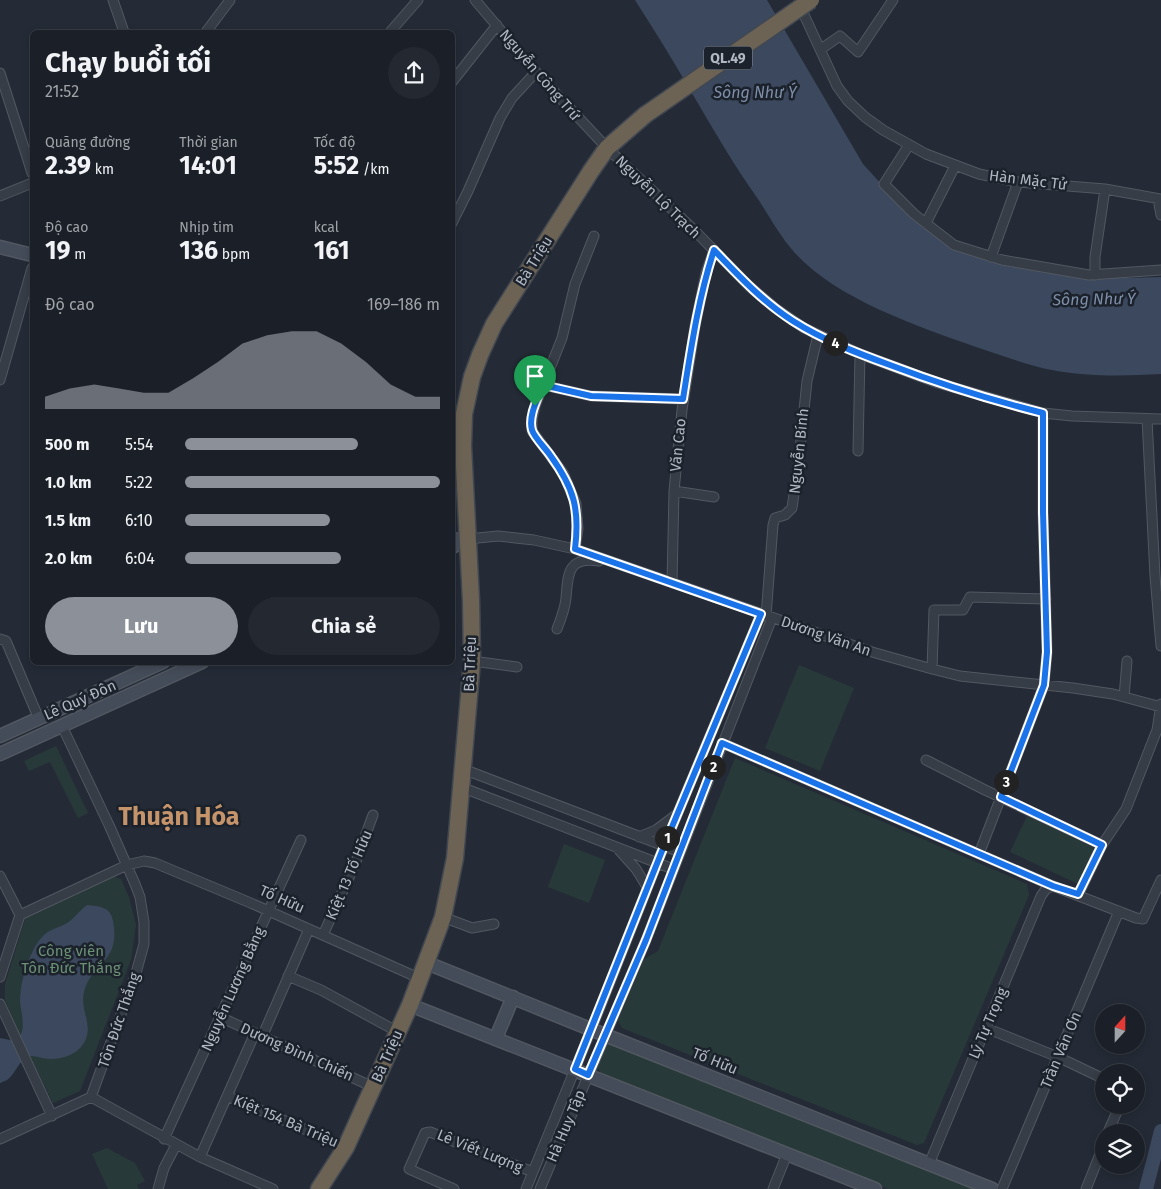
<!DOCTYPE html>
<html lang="vi">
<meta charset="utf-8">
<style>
:root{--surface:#1b2028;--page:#242830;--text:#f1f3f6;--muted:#a0a3a8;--line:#393e45;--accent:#8c9099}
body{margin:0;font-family:"Fira Sans",sans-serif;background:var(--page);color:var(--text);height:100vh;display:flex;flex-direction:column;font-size:19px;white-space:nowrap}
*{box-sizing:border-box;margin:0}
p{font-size:16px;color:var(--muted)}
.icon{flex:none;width:28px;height:28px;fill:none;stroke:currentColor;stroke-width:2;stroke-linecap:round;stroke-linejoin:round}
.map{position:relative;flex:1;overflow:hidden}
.drawer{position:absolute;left:30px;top:30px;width:425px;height:635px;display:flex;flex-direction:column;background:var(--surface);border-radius:8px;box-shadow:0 2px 8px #0003,0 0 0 1px var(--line)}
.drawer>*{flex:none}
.needle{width:32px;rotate:21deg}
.fabs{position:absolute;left:1095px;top:1004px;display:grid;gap:10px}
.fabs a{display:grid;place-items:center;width:50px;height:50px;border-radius:50%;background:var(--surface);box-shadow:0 2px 8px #0003,0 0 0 1px var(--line);font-size:25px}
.pin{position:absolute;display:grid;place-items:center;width:42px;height:42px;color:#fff;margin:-51px -21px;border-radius:50% 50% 50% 0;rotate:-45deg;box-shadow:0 0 5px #0007}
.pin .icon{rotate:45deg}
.km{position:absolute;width:25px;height:25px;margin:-12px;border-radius:50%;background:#222;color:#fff;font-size:14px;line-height:25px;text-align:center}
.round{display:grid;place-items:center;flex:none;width:52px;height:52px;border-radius:26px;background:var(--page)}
.head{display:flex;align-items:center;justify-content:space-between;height:85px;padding:0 15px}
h1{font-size:28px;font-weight:700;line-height:38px}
.stats{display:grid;grid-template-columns:repeat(3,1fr);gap:8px;height:85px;padding:5px 15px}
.stats div{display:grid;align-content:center}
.stats b{font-size:25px;font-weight:700}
.stats small{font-size:14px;font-weight:400}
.stats p{font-size:14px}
.chart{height:140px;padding:10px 15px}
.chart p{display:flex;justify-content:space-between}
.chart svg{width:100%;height:90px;margin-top:5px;fill:var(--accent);opacity:.7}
.primary-button{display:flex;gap:10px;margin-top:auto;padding:10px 15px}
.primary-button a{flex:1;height:58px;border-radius:30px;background:var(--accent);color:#fff;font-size:20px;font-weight:700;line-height:58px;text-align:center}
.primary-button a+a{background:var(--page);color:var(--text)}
ul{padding:0 15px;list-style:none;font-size:16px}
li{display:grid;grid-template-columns:80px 60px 1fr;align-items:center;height:38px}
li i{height:12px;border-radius:6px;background:var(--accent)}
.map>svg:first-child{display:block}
</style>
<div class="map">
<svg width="1161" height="1189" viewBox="0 0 1161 1189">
<rect width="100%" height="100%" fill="#242b36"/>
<path fill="#283939" d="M799 665 854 688 820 771 765 748Z
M56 746 88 813 78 818 50 762 29 771 24 761Z
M735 758 1027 884 1029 895 924 1143 917 1145 622 1028 618 1021 644 959 658 951Z
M1027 816 1095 848 1078 884 1010 852Z
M564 844 605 860 589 903 548 887Z
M114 877 121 879 129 897 136 925 131 960 80 1091 53 1103 20 1036 5 1000V984L25 919Z
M607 1044H611L977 1189H888L605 1076 600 1072 596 1065 604 1046Z
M107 1148 135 1163 145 1181 137 1185 139 1189H108L92 1154Z"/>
<path fill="#3b485d" d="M635 0H767L863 164 893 197 965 248 1068 274 1127 278 1161 277V374C1125 376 1087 377 1052 370 1026 365 1001 355 976 347 917 326 836 299 794 252 780 236 769 216 758 199 733 164 712 127 690 90 673 60 654 30 635 0Z
M87 905C99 906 111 907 113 921 121 963 92 961 84 992 79 1012 97 1027 81 1047 72 1057 56 1061 42 1058 39 1057 35 1056 31 1056 19 1058 16 1074 7 1080 5 1081 2 1082 0 1083V1038L15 1041C28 1033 21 1014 20 1001 20 995 21 988 22 982 26 967 32 947 43 936 49 929 59 928 67 923 74 919 80 910 87 905Z"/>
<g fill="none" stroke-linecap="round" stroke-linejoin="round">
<path stroke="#3b485d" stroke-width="14" d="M1146 1189 1161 1131"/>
<g stroke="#525861" stroke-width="11">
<path id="street" d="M113 0 124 32
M475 0 536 72 607 148 693 229 749 286 775 308 804 328 860 354 938 383 1043 413 1072 416 1161 419
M799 4 837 86 848 101 865 117 883 130 926 154 979 174 1018 182 1105 189 1161 199
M206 32 230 0
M390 32 418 0
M821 49 840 36 858 52 893 0
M0 73 32 173
M452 82 497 25
M909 145 884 184 914 214 954 245 1002 260 1089 275 1161 270
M0 196 32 183
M1158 199 1161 215
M452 223 468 191 500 118 512 98 536 72
M926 223 955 166
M991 257 1018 182
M1095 275V257L1105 189
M0 380 32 268
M543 385 591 396 683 399
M1147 419 1155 576 1161 646
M858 451 860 354
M674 491 714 497
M468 539 498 536 534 540 575 549 872 652 932 669 960 676 1073 688 1113 694 1161 707
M575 549 578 529 576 504 563 473 532 431V419L535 406 562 338 575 284 594 236
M672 583 674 491 682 410 695 326 706 273 714 250
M766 616 773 525 775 518 785 515 792 508 799 459 807 381 818 335
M557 629C561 619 565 609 566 598 568 575 567 556 599 561
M0 639 6 641 39 719
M472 661 517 667
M932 669 934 610H963L970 597 1046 599
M1124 697 1127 661
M62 726 109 825 135 884 140 897 144 922V944L136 973 91 1097
M722 743 1053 886 1136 918 1143 919 1161 880
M926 760 985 790 1102 845
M463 769 680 852
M461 787 673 869
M639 837 656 830 676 815
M619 850 636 869 647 887
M979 854 1044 685 1047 652 1043 512V413
M0 876 20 915
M1078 895 1102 845 1126 809 1157 730 1161 704
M443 917 472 928 494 924
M323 935 355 864 373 815
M288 976 321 990 398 1032
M0 977 20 915 127 865 144 861 155 863 253 904 421 979
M0 1004 52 1116
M220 1017 373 1087
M986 1028 1058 1057 1104 1079
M262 1037 309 929
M227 1096 346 1147
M91 1097 200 1157 273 1189
M1108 1132 1120 1105
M0 1139 91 1097
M164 1139 301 840
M200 1157 255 1033
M929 1164 1041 896 1046 889 1053 886
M158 1189 164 1168 176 1145
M454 1189 409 1169 425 1133 430 1132 533 1172
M526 1189 591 1030 664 846 761 614
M540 1189 646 940 772 618
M773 1189 787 1154
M1002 1189 1119 911
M1086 1189 1104 1144"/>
</g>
<g stroke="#525861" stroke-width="15">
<path id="secondary" d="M0 247 32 255
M452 540 468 539 452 547
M0 736 163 662
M0 754 202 662
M427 963 605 1035 992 1189
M410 1005 875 1189
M496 1038 513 997"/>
</g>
<g stroke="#424851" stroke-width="19">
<path id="highway" d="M319 1189 346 1147 410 1005 443 917 455 858 472 661 471 600 463 446 464 414 472 377 480 355 494 324 591 171 607 148 645 115"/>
</g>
<use href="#street" stroke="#373d47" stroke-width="9"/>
<use href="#secondary" stroke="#454c59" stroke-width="12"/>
<use href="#highway" stroke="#6c6355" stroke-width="16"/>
<g stroke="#424851" stroke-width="19" stroke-linecap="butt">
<path id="highway-bridge" d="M645 115 811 0"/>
</g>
<use href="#highway-bridge" stroke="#6c6355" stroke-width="16"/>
</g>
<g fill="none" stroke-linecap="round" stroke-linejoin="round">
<g stroke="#fff" stroke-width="10">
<path id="route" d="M714 250C738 275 763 302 793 321 823 340 857 353 890 365 940 384 991 400 1043 413V512L1047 652 1044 685 1001 797 1102 845 1078 894 1053 886 979 854 722 743 646 940 588 1075 575 1069 664 846 761 614 575 549C580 509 574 488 550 455 546 449 534 437 532 430 528 416 538 398 543 385L591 396 683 399C691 349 698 299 714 250Z"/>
</g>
<use href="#route" stroke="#1a73e8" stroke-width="6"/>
</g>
<g text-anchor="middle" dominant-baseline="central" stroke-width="5" stroke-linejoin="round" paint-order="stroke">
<rect fill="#1c222b" stroke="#858b95" stroke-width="1" x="704" y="46.5" width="48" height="23" rx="4"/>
<g font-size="14" font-weight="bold" fill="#b2b8c3">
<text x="728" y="58">QL.49</text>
</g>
<g font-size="15" fill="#b2b8c3" stroke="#1c222b">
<text transform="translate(540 75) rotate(49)">Nguyễn Công Trứ</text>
<text transform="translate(1028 180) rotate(7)">Hàn Mặc Tử</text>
<text transform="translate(658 197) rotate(44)">Nguyễn Lộ Trạch</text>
<text transform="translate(534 261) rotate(-58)">Bà Triệu</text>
<text transform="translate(678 445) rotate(-84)">Văn Cao</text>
<text transform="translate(799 451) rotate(-84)">Nguyễn Bính</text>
<text transform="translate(826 636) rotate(19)">Dương Văn An</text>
<text transform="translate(470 664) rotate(-88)">Bà Triệu</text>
<text transform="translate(80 700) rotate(-24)">Lê Quý Đôn</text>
<text transform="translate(349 875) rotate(-67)">Kiệt 13 Tố Hữu</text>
<text transform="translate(282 899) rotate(24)">Tố Hữu</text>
<text transform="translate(233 989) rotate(-66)">Nguyễn Lương Bằng</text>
<text transform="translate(119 1020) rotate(-71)">Tôn Đức Thắng</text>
<text transform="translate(988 1023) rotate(-67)">Lý Tự Trọng</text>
<text transform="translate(1061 1050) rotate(-67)">Trần Văn Ơn</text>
<text transform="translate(297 1052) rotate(24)">Dương Đình Chiến</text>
<text transform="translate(387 1056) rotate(-66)">Bà Triệu</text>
<text transform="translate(715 1061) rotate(22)">Tố Hữu</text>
<text transform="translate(286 1121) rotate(23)">Kiệt 154 Bà Triệu</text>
<text transform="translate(566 1126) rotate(-67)">Hà Huy Tập</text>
<text transform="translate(480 1151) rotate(22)">Lê Viết Lượng</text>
</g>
<g font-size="15" fill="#6c9175" stroke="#1c222b">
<text x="71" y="951">Công viên<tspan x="71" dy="17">Tôn Đức Thắng</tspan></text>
</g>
<g font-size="16" font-style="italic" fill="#7d8ea8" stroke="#1c222b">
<text x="755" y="92">Sông Như Ý</text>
<text transform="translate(1094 299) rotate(-1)">Sông Như Ý</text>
</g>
<g font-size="25" font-weight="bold" fill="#c5946a" stroke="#1c222b">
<text x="179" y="817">Thuận Hóa</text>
</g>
</g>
</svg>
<div class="fabs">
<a><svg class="needle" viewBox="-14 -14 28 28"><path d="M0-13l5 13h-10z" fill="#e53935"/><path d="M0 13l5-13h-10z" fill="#a0a3a8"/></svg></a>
<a><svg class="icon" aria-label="locate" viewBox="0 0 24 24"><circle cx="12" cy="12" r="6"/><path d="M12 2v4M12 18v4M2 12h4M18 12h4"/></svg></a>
<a><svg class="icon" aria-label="layers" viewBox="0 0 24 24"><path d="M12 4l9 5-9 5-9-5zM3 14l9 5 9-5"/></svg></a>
</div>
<div class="pin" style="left:535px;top:406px;background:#1e9e55"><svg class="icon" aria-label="arrive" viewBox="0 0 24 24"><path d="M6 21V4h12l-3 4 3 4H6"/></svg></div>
<b class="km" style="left:667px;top:838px">1</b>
<b class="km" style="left:713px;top:767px">2</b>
<b class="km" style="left:1006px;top:782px">3</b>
<b class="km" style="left:835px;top:343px">4</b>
<section class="drawer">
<div class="head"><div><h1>Chạy buổi tối</h1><p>21:52</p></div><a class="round"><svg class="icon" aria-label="share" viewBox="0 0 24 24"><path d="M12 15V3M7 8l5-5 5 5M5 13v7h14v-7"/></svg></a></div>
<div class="stats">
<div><p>Quãng đường</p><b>2.39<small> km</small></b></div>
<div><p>Thời gian</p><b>14:01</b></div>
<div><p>Tốc độ</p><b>5:52<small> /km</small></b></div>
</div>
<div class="stats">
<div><p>Độ cao</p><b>19<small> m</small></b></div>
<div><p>Nhịp tim</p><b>136<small> bpm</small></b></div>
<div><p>kcal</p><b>161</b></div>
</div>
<div class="chart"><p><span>Độ cao</span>169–186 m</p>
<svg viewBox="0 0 160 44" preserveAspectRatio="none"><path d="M0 44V38L10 34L20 32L30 34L40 36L50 36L60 29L70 21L80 12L90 8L100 6L110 6L120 12L130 21L140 32L150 38L160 38V44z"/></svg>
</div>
<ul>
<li><b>500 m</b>5:54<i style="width:68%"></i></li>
<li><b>1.0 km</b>5:22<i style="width:100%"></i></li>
<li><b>1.5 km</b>6:10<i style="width:57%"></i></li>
<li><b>2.0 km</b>6:04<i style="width:61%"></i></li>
</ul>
<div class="primary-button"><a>Lưu</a><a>Chia sẻ</a></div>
</section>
</div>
